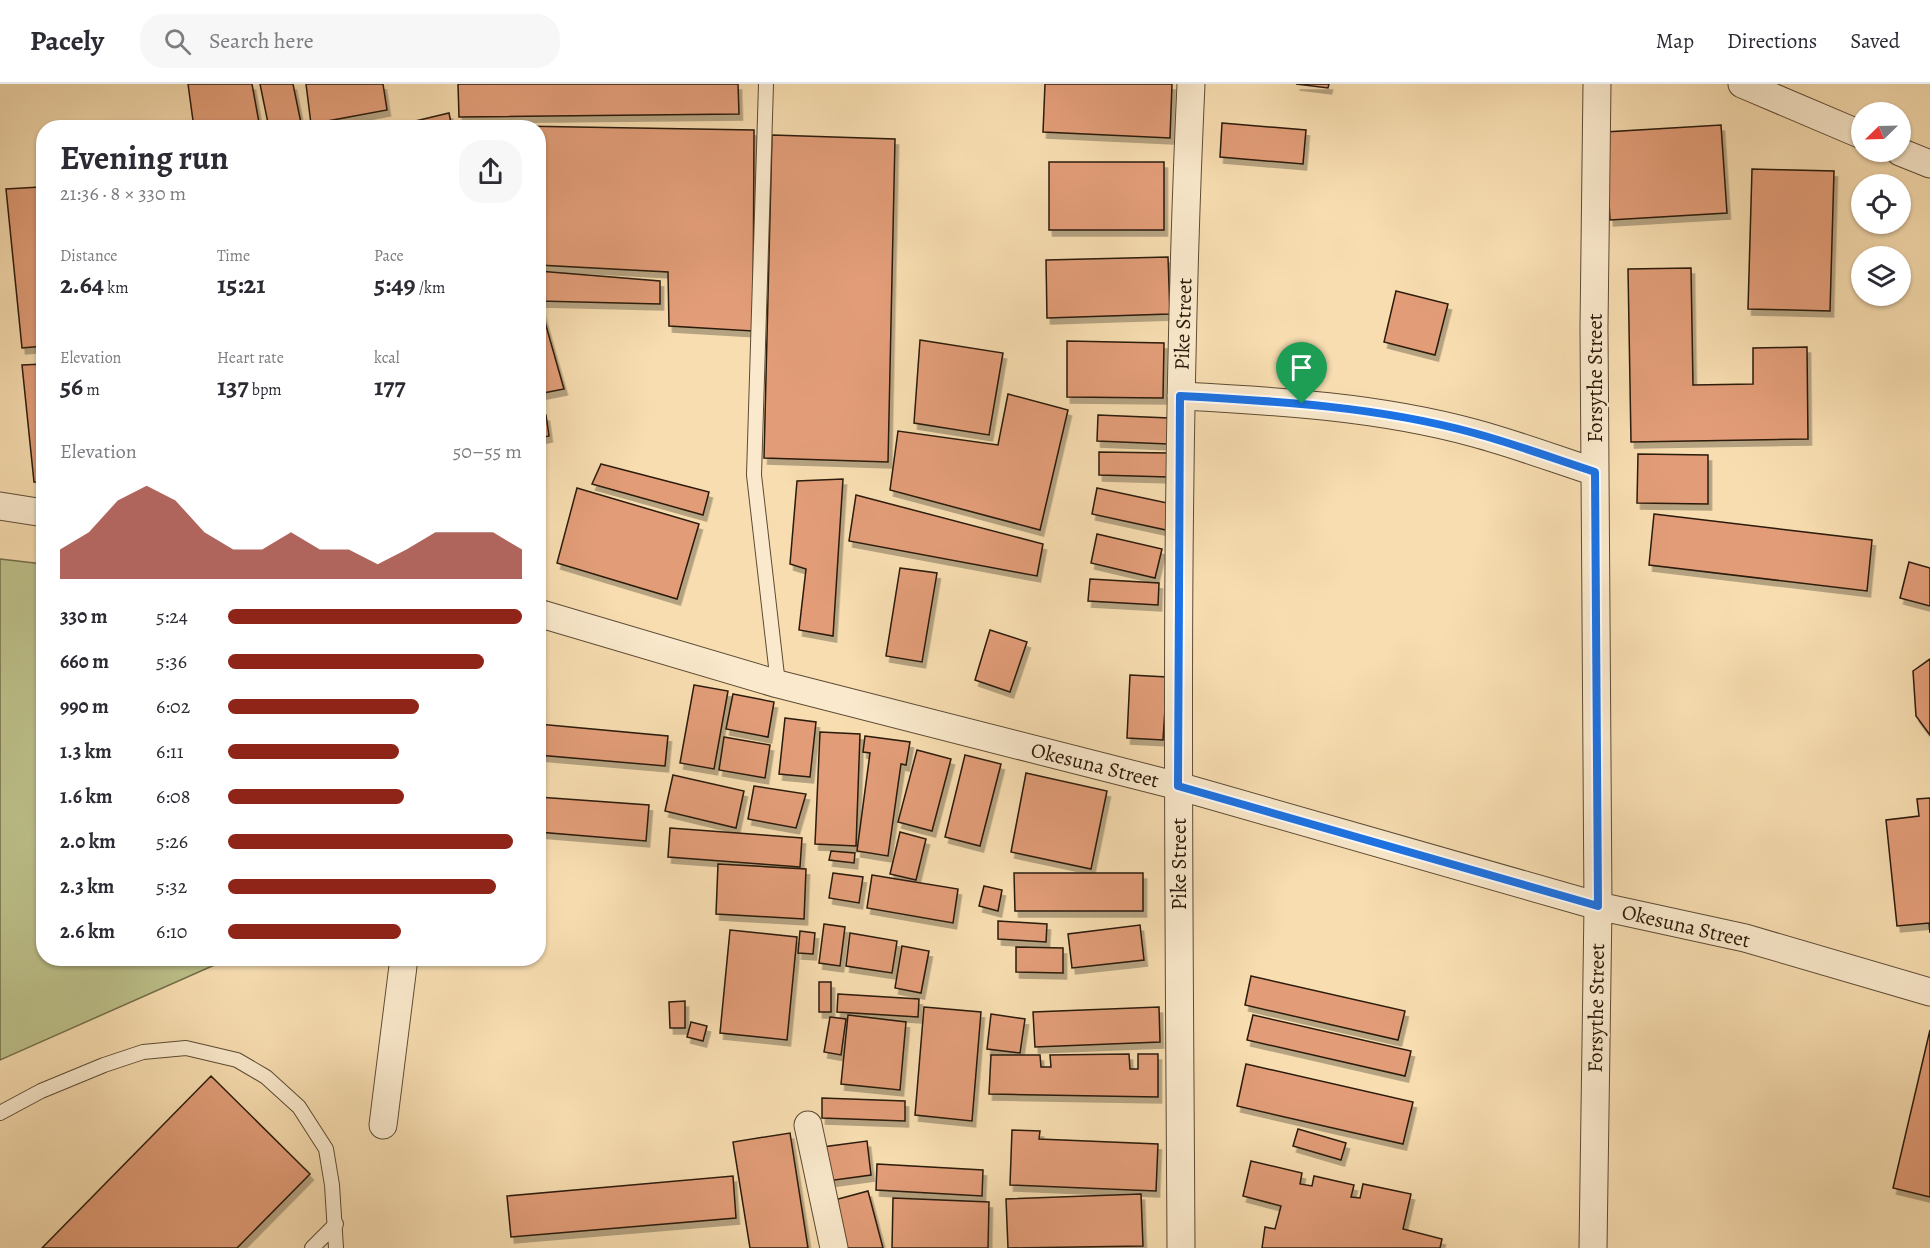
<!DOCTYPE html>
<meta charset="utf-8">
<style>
:root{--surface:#fff;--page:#f7f7f7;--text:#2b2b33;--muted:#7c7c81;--line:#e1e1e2;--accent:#8f2418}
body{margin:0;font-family:Alegreya,serif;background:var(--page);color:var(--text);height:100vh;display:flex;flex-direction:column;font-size:22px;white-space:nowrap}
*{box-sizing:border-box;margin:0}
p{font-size:20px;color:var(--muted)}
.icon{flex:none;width:33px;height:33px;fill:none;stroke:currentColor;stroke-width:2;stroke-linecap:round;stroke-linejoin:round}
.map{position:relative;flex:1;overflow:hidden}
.sheet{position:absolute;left:36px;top:36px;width:510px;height:846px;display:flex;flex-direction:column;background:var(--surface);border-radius:24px;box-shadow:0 2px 4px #0004}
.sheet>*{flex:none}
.needle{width:39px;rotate:247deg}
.tools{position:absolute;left:1851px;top:18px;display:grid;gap:12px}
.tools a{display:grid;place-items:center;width:60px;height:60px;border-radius:50%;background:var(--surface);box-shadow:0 2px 4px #0004;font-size:30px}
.pin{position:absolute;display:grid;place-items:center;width:51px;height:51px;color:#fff;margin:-62px -26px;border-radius:50% 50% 50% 0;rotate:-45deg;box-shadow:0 0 6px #0007}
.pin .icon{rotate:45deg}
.round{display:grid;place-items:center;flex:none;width:63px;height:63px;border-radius:24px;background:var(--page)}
.head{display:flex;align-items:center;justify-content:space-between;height:102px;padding:0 24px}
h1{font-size:33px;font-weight:700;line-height:45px}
.figures{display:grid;grid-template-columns:repeat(3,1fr);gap:9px;height:102px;padding:6px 24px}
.figures div{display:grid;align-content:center}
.figures b{font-size:26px;font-weight:700}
.figures small{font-size:16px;font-weight:400}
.figures p{font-size:16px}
.chart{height:168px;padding:12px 24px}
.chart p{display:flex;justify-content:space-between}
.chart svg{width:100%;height:108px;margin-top:6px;fill:var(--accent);opacity:.7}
ul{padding:0 24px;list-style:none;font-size:20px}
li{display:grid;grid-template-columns:96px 72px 1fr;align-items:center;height:45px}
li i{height:15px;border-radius:8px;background:var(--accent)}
header{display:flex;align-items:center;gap:36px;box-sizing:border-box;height:84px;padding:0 30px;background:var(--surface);border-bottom:2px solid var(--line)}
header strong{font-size:28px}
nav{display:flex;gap:33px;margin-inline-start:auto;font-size:21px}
.search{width:420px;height:54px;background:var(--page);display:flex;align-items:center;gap:15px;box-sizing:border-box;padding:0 21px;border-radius:24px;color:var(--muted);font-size:22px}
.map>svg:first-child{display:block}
</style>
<header>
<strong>Pacely</strong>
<div class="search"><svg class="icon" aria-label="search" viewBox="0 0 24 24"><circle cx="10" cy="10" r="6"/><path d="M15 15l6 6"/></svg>Search here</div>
<nav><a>Map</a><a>Directions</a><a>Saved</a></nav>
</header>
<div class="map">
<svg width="1930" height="1164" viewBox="0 0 1930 1164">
<defs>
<filter id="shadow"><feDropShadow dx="3.5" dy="6" stdDeviation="0" flood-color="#0004"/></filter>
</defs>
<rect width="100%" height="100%" fill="#f7ddb0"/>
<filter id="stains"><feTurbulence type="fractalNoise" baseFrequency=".00333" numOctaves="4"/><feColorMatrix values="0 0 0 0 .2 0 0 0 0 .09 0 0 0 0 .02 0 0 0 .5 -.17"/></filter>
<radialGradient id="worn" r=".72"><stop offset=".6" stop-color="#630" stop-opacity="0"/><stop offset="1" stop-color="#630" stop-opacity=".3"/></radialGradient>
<path fill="#bdc18b" stroke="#746e4a" stroke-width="1.5" d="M0 475 43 480 44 874 228 875 0 976Z"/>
<path fill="#e29d78" stroke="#2a1a0a" stroke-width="1.5" filter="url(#shadow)" d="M188 0H252L260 44H194Z
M260 0H293L301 39 269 44Z
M306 0H383L387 26 311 40Z
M458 0H738L739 30 459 33Z
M1045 0H1172L1170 54 1043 48Z
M1296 0H1329L1328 4Z
M449 29 452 44H412L411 38Z
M1222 39 1306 46 1303 80 1220 73Z
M1721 41 1727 129 1610 136 1605 48Z
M517 42 754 46 753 247 669 242 668 188 538 181V44H517Z
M772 51 895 55 888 378 764 374Z
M1049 78H1164V146H1049Z
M1752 85 1834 87 1830 227 1748 225Z
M40 103 44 153V262L22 264 6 105Z
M1168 173 1170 230 1047 234 1046 176Z
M1691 184 1693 301 1753 300V264L1807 263 1808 355 1631 358 1628 185Z
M538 187 660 197V220L539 217 564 305 538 310Z
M1396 207 1448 220 1435 271 1384 258Z
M920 256 1003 269 989 351 914 339Z
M1067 257 1164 259 1163 314 1067 313Z
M44 280V398H34L22 281Z
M1008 310 1068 326 1040 446 890 406 898 347 998 361Z
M546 331 549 352 538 354V332Z
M1098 331 1169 334 1168 360 1097 357Z
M1099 368 1168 369V393L1099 391Z
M1638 370 1708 371V420L1637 419Z
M601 380 709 408 703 431 592 400Z
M843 395 833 552 799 546 806 485 790 480 797 397Z
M577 404 699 440 677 515 557 479Z
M1097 404 1172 420 1166 446 1092 430Z
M856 411 1043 460 1037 492 849 457Z
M1654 430 1872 456 1867 507 1649 481Z
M1097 450 1162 465 1155 494 1091 479Z
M1909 478 1930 484V522L1900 514Z
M900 484 937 489 922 578 886 572Z
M1090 495 1159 499 1158 521 1088 517Z
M990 546 1027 558 1010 608 975 596Z
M1930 575V651L1916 632 1913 587Z
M1130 591 1167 593 1163 656 1127 654Z
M694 601 728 607 714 685 680 679Z
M733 610 774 618 768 653 726 645Z
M785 634 816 638 810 693 779 690Z
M538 640 668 652 665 682 538 671Z
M820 648 860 650 856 762 815 760Z
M865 652 910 658 906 681 901 680 888 772 857 767 870 669 863 668Z
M724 653 770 661 765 694 719 686Z
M917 666 951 675 932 747 898 738Z
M965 671 1001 680 980 762 945 753Z
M1026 689 1107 707 1091 785 1011 768Z
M673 691 744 707 736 744 665 727Z
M754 702 806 710 796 744 748 735Z
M538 713 649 721 646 757 538 748Z
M1930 714V849L1929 839 1897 842 1886 736 1919 732 1917 715Z
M670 744 802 754 800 783 668 773Z
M900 748 926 755 916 796 890 790Z
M831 767 855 769 854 779 829 776Z
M718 780 806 785 804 835 716 830Z
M833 789 863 793 859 819 829 814Z
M1014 789H1143V827H1015Z
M872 791 958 805 953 839 867 824Z
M984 802 1002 806 998 827 979 822Z
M998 837 1047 840 1046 858 998 855Z
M824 840 845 843 840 882 819 879Z
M1140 841 1144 876 1072 884 1068 850Z
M730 846 797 853 787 956 720 949Z
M800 847 815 849 813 870 798 869Z
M850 849 897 857 892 889 846 882Z
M902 862 929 867 921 909 895 904Z
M1016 863 1063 864V889L1016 888Z
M1251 892 1405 927 1398 956 1245 921Z
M819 898H831V928H819Z
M838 910 919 915 918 933 837 928Z
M685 917V944H670L669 918Z
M924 923 981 928 972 1037 915 1031Z
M1159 923 1160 958 1035 963 1033 928Z
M991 930 1025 935 1020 969 987 965Z
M848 931 906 938 900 1006 841 1000Z
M1253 931 1411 967 1405 992 1247 956Z
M830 933 846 935 841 971 824 968Z
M691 938 707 942 703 957 687 953Z
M1930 946V1113L1893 1104Z
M1129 970 1130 985H1138V970H1158V1013L989 1010 991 971H1040L1041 983H1051L1050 971Z
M1246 980 1413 1018 1403 1060 1237 1022Z
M211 992 310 1090 237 1164H42Z
M822 1014 905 1017V1037L822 1034Z
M1298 1045 1346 1059 1341 1076 1293 1062Z
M1012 1046 1040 1047 1039 1055 1158 1060 1156 1107 1010 1101Z
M790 1049 808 1164H750L733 1058Z
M867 1057 871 1091 820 1098 815 1064Z
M1251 1077 1302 1089 1300 1100 1312 1102 1314 1092 1354 1101 1351 1113 1360 1114 1363 1100 1411 1110 1403 1145 1442 1155 1440 1164H1262L1265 1143 1275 1145 1281 1122 1243 1112Z
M877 1080 983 1086 982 1112 876 1106Z
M733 1092 736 1134 511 1153 507 1112Z
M868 1107 883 1164H839L827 1118Z
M1141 1110 1143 1162 1008 1164 1006 1115Z
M893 1114 989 1118 988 1164H892Z"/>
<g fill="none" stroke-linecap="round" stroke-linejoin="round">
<g stroke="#5d4b34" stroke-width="16">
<path id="service" d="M766 0 754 391 778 600
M0 1029 41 1007 104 981 143 968 186 964 237 976 266 993 299 1023 326 1065 332 1101 336 1164
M312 1164 336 1140"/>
</g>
<g stroke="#5d4b34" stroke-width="29">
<path id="minor" d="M1742 0 1862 51
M1900 68 1930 80
M1181 312C1278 317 1379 323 1474 349 1515 360 1555 375 1595 388
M0 422 44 429
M538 529 778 600 1178 702 1598 822 1745 854 1930 908
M383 1041 404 874
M808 1041 834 1164
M1181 1164C1179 776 1173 388 1191 0
M1593 1164 1598 822 1594 243 1597 0"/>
</g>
<use href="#service" stroke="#fae9cc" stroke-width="14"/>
<use href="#minor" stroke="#fae9cc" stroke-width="27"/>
</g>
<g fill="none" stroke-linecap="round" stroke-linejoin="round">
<g stroke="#fff" stroke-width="12">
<path id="route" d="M1180 312C1278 317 1379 323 1474 349 1515 360 1555 375 1595 388L1598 822 1178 702Z"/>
</g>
<use href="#route" stroke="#1a73e8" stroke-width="8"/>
</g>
<g text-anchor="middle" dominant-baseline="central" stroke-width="4.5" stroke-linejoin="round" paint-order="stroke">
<g font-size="21" fill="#2a1a0a" stroke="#fae9cc">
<text transform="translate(1183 240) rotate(-88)">Pike Street</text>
<text transform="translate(1595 294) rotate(-90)">Forsythe Street</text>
<text transform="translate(1095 681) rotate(14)">Okesuna Street</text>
<text transform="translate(1179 780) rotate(-90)">Pike Street</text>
<text transform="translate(1686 842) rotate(13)">Okesuna Street</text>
<text transform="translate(1596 924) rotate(-89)">Forsythe Street</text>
</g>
</g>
<rect width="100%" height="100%" filter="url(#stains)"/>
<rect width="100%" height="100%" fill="url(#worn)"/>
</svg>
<div class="tools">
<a><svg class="needle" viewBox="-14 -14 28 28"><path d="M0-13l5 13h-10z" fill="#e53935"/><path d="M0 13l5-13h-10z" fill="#7c7c81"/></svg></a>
<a><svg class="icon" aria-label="locate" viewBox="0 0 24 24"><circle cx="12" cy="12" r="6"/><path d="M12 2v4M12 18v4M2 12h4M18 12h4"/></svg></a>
<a><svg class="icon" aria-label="layers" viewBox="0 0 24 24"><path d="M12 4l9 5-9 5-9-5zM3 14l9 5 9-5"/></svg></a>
</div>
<div class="pin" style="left:1302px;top:320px;background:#1e9e55"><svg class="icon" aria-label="arrive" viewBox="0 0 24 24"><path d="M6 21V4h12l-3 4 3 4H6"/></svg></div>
<section class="sheet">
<div class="head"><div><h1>Evening run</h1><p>21:36 · 8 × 330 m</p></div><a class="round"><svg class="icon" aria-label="share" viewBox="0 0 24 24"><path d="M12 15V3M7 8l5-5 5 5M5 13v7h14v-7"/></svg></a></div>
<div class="figures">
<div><p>Distance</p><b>2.64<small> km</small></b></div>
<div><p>Time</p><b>15:21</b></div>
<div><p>Pace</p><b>5:49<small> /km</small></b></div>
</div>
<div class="figures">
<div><p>Elevation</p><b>56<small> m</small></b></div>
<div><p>Heart rate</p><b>137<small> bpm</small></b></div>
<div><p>kcal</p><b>177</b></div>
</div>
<div class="chart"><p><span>Elevation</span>50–55 m</p>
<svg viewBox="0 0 160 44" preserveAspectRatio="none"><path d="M0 44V32L10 25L20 12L30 6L40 12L50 25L60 32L70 32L80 25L90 32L100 32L110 38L120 32L130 25L140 25L150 25L160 32V44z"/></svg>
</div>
<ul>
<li><b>330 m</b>5:24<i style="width:100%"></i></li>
<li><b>660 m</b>5:36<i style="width:87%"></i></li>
<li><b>990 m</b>6:02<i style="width:65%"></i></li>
<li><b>1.3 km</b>6:11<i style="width:58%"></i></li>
<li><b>1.6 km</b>6:08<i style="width:60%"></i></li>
<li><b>2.0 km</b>5:26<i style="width:97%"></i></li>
<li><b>2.3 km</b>5:32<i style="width:91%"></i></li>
<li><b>2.6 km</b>6:10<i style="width:59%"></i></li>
</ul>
</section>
</div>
